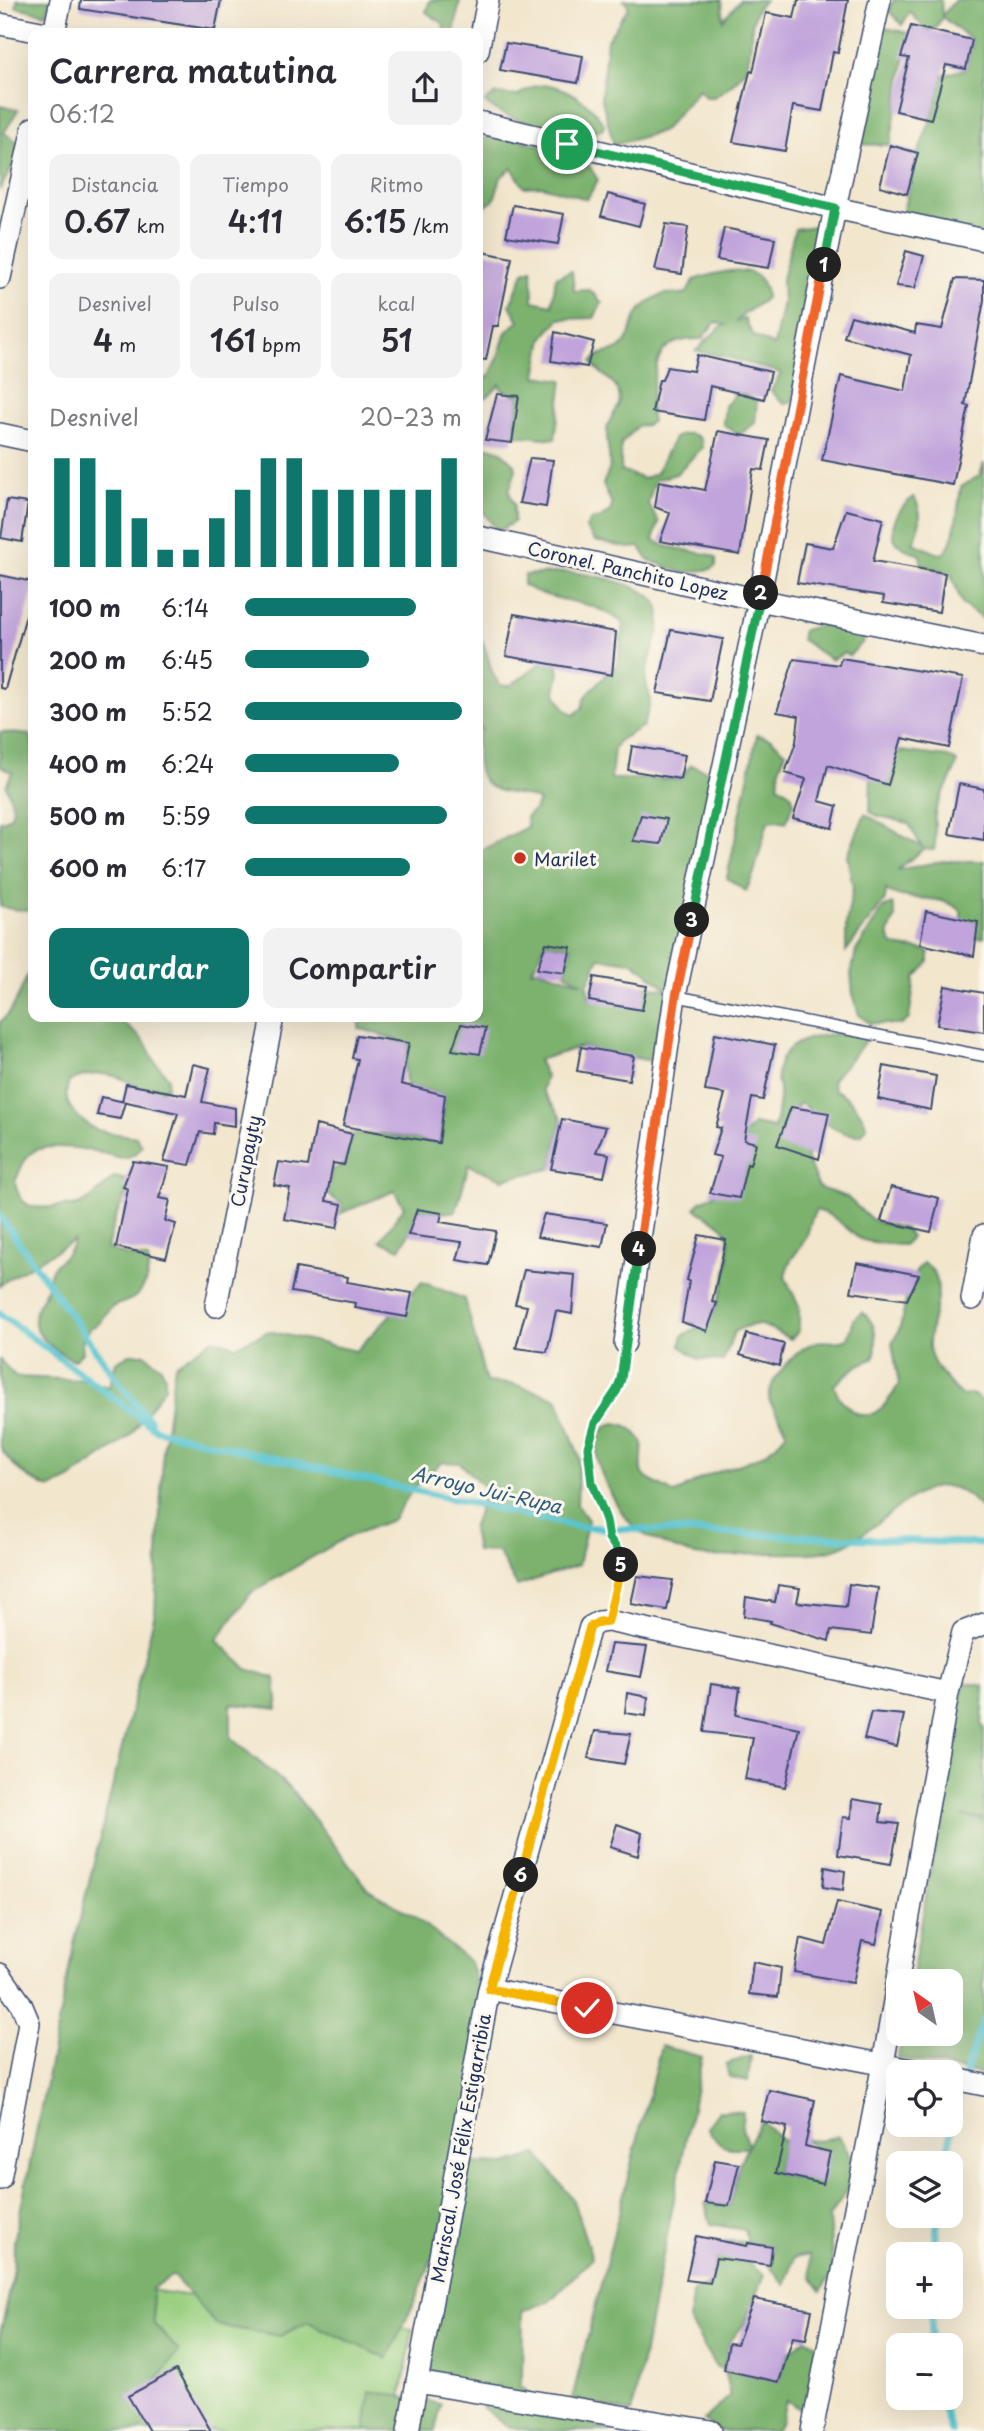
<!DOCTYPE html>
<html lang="es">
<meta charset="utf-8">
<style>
:root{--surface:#fff;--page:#f2f2f3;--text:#2b2b33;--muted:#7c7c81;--accent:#0f766e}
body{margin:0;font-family:"Playpen Sans",sans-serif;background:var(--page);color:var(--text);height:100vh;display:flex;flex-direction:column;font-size:26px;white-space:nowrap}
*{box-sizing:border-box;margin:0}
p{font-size:23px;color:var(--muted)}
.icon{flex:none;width:38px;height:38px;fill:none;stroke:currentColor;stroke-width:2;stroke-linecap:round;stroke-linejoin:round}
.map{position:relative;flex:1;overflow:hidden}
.details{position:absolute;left:28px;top:28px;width:455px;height:994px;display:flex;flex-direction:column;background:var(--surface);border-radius:14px;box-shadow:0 7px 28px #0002}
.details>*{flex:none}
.needle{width:46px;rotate:326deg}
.buttons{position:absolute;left:886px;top:1969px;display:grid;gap:14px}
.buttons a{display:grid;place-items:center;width:77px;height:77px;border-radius:14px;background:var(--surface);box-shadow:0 7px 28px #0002;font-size:35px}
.pin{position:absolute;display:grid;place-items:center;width:60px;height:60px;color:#fff;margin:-30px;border:4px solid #fff;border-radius:50%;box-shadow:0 2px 7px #0007}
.km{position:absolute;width:35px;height:35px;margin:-18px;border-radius:50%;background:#222;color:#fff;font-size:19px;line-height:35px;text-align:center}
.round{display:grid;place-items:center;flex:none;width:74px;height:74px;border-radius:14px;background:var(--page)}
.headline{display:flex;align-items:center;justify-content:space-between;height:119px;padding:0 21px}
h1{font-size:32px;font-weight:600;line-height:52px}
.figures{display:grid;grid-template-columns:repeat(3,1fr);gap:10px;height:119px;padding:7px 21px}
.figures div{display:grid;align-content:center;border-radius:14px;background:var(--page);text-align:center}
.figures b{font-size:30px;font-weight:600}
.figures small{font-size:19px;font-weight:400}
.figures p{font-size:19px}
.chart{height:196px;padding:14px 21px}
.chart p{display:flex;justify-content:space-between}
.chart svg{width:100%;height:126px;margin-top:7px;stroke:var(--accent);stroke-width:6}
.cta{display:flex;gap:14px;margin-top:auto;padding:14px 21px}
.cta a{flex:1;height:80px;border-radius:14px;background:var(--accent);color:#fff;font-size:28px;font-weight:600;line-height:80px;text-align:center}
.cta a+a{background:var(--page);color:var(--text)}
ul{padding:0 21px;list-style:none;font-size:23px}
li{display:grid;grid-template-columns:112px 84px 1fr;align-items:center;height:52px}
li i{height:18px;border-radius:9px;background:var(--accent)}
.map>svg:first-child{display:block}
</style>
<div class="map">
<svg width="984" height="2431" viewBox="0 0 984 2431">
<rect width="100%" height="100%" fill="#fbf7ec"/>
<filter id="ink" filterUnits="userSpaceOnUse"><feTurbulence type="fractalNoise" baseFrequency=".0143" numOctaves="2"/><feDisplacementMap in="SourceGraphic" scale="14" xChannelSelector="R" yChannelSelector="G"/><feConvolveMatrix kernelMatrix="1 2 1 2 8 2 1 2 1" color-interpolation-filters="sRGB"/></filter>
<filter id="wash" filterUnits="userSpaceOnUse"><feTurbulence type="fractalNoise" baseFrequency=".00686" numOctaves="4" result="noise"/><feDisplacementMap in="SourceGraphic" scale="28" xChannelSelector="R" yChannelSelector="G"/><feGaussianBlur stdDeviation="1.57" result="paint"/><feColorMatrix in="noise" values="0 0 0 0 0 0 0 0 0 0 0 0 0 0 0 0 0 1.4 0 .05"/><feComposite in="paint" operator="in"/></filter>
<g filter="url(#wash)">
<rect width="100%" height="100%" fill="#f2e6cd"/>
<path fill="#9acf80" stroke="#5a7f6f" stroke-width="2" d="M14 2270 413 2329 395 2431H0V2338Z"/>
<path fill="#7bb26e" stroke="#4b7066" stroke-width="2" fill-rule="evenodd" d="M17 0H50L47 14 16 7Z
M430 0H460L454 33H443L444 24 426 12Z
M624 0H722L723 20 740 0H765C744 17 756 44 746 67 740 80 725 89 714 97H705L699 89 663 131 614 145 601 97 607 40 629 7Z
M893 0H941L942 16 955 0H984V240L900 222 918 153 931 119 943 75 966 69 972 40 942 17 936 28 926 30 910 12 902 25 889 11Z
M872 25 909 33 890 145 848 144Z
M550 85C573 91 591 104 604 124L603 129C583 142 499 119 485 102L496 94 519 96V94L535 86Z
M0 106 18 110 4 133 24 146 0 189Z
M501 135 558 150 586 161 598 180 587 199 542 186 524 187 512 168 501 177 494 200 478 212V139Z
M823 225 792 402 784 404 771 391 781 373 727 357 696 351 719 328 726 325 716 322 705 334 704 339C664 338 657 351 653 388 651 400 649 409 652 421L647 425 637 426 621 444V471L644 479 656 473 674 438C683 433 694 431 701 440L702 448 676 474 655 480 648 504 659 522 653 540 665 546 711 555 716 558V566L711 569 684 573 648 560 640 547 629 548 595 541 586 528 591 520 601 518 611 510 612 504 603 485C604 479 607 476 609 470 612 455 604 441 608 425 611 414 622 408 619 395 616 379 598 375 592 362 599 350 610 355 620 348 629 341 630 334 633 324 636 311 652 297 664 294 672 293 679 295 687 293L694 280C719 272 765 257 766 298 756 307 745 311 737 321L745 319 753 336 774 346 783 302 782 279 795 229Z
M532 269 533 301 552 305 556 277 572 271 574 291 590 290 602 303 594 318 559 319 543 338 536 376 563 380 555 439 513 435 519 397 501 389 500 384 487 397 478 398V377H489L497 360 506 332 519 321 510 305 524 272Z
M737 392 757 401 755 423 739 435 723 424 725 406Z
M478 444 499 450 515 465 516 470 509 491 514 505V522L502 529H496L478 505Z
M984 463V620L962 604 951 574 922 565 920 555C913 552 905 550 899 545 884 530 900 506 914 497 924 514 920 526 913 543L939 554 944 553C956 542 958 503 961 487L980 475Z
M567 572C588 574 654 584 659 609 663 630 651 652 646 673 644 683 649 690 650 699 650 708 646 717 643 726L618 741 614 749 611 779H680L691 765 722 776 652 1061 581 1047 538 1060 546 1076 542 1090 562 1119 551 1169 502 1179 469 1165 456 1211 442 1213 417 1209 408 1235 400 1249 380 1241 404 1207 394 1191 339 1214 342 1204 327 1194 332 1170 344 1165 352 1134H385L439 1143 445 1095 406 1085 405 1067 409 1044 359 1028 361 1017H478V852L527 827 526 817 534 810 539 801C527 794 515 795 501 791 470 784 478 750 478 725L483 732 478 722V634C490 649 487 671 500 685L510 686 545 660 556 662 559 672 555 692 565 709 574 715 582 708 585 698 592 689 618 664 623 623C589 596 556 605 523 585L525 575ZM546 943 571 947 565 973 583 983 537 969 532 970ZM599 958 633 962 669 990 646 986 590 1001 587 985Z
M828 623C843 624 856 622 864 637L863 642 849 656 844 653 831 660 801 639 803 630Z
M0 732 30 735C37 751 28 768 33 784V911L11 909 0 906V821C21 818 11 799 6 786L12 772 0 766Z
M757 735 771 739 786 752 780 766 778 785 791 794 794 802 786 822 778 820 768 821 754 873 746 891 727 878Z
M900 751 948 757 957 762C955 776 941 793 936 809 932 823 938 836 934 850L924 849 897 870 943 861H984V937L970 939 962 932 961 911C942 892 908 904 886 890L885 900 846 951V924L853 888 847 856 865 814 922 847 908 823 878 816 870 811 871 774 891 753Z
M892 904C893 905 895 913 895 915 895 924 884 932 891 942 898 951 917 946 929 952V962L915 978 909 1019 901 1025 869 1023 859 1015 853 994 851 974 856 951 883 908Z
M33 966V1017H126L123 1023 139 1036 146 1044 155 1062 168 1077 167 1087C161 1090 154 1094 146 1092 140 1090 133 1084 127 1081 108 1071 87 1072 69 1082 61 1101 72 1113 87 1124 88 1125 95 1130 97 1130 109 1134 123 1134 136 1137L142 1146C128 1163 121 1158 102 1153 87 1149 44 1142 31 1153 23 1159 19 1173 15 1182 20 1211 37 1209 61 1206 67 1205 73 1207 78 1205 92 1200 103 1188 114 1177L124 1179 129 1188 115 1218 107 1248 122 1254 148 1259C150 1273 145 1291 132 1299 125 1303 117 1303 111 1308 102 1315 104 1325 91 1327L81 1343 82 1353 74 1360C57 1352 30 1335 35 1313 37 1305 42 1299 45 1292 48 1284 48 1274 54 1266 63 1257 71 1253 74 1240 60 1250 6 1277 0 1286V1022C19 1006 20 985 33 966Z
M860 1031 866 1039C857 1055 842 1066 832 1081L835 1090C851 1098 861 1110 867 1127L861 1135C830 1135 823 1116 800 1103L793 1111 807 1149V1160L819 1188 847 1197 868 1217 877 1222 905 1229 911 1237 904 1245C893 1244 867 1244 859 1238 844 1227 834 1214 816 1210 810 1219 810 1228 806 1237 799 1253 788 1257 785 1277L799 1306V1331L791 1339C767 1328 760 1317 734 1332L723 1361 699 1359 680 1346 683 1336C691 1330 704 1326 710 1318 721 1304 736 1245 725 1230 718 1219 704 1217 695 1208L701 1201 729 1187C735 1166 737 1139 754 1124L774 1128C776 1122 780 1097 779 1091 779 1085 776 1081 777 1075 781 1032 829 1036 860 1031Z
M923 1263C953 1279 928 1320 929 1345 929 1365 949 1382 962 1396L972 1394 984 1402V1511C974 1501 964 1490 950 1487 918 1480 874 1532 845 1545 821 1556 797 1553 772 1553 745 1553 713 1561 687 1553 673 1548 652 1540 639 1531 620 1516 592 1467 597 1442 604 1414 631 1420 643 1443 639 1485 641 1473 675 1494 686 1487 697 1480 709 1475 735 1465 770 1459 786 1433L785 1427 769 1400C768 1380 796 1349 816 1342 827 1339 834 1345 848 1339L854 1319 862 1312C877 1323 878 1341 874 1358L857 1366 834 1385C836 1393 839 1398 845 1404 868 1430 887 1406 899 1384L892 1343C909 1319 901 1285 923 1263Z
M422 1282 465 1299 486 1382 513 1384 557 1398 579 1456 577 1505 588 1520 578 1565 517 1586 498 1552 476 1551 472 1529 486 1489 460 1463 442 1462 414 1488 392 1520 345 1538 251 1593 217 1640 247 1669 275 1678 278 1709 231 1704V1738L291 1789 370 1891 414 1916 470 1962 489 2025 469 2163 507 2164 537 2154 572 2198 592 2258 550 2301 523 2311 522 2375 519 2386 555 2413 612 2431H531L506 2426 482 2407 491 2395 424 2378 468 2169 415 2301 387 2359 308 2322 280 2336 216 2325 173 2275 152 2289 154 2324 179 2351 156 2381 153 2431H0V2334L13 2279 14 2242 75 1939 155 1613 163 1451 175 1365 213 1339 236 1346 269 1331 356 1351Z
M130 1354H145L161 1367 165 1376V1387L130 1436 70 1479 51 1488C33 1484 3 1461 0 1442 0 1422 0 1383 0 1360L16 1377 84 1380 109 1387 116 1362Z
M964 1682 984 1686 982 1726 984 1727V1818L961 1816 984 1820V2074L898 2058 902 2034H950V1981H911Z
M661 2046 702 2057 632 2413 572 2399Z
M751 2056 748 2081 729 2077 726 2064Z
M719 2111 743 2112 742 2128 748 2146 761 2121 784 2142 776 2173 794 2178 824 2177 816 2149 803 2138 819 2141 838 2136C863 2168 852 2188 829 2216L833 2272 821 2291 811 2277 809 2255 794 2258 785 2285 769 2265 772 2247 748 2243 746 2262 764 2275 744 2324 729 2343 724 2369 779 2382 788 2353 806 2339 820 2345 806 2413 786 2400 781 2421 775 2431H719L704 2420 730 2396 724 2370 715 2366 689 2320 693 2291 710 2283 720 2241 748 2242 745 2230 711 2224 705 2203 729 2206 739 2164 747 2148C722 2148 721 2150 707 2127Z
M370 2391 441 2404 435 2431H365Z"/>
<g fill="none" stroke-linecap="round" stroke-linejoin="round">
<path stroke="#58c4d1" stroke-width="7" d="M0 1216 117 1380 150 1421
M0 1314 157 1430 363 1479 580 1527 984 1544
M964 2076 984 2020
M945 2163 958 2100
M934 2254 938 2216
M931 2306 932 2345
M940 2398 951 2431"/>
</g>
<g id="blocks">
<path fill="#c1a4dc" d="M81 0H221L215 30 80 9Z
M798 0H848L838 53 833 52 822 111 793 106 785 151 733 142 750 71 753 72 766 13 794 18Z
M911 26 972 40 966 69 946 65 931 119 896 111 909 58 901 57Z
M506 43 583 56 578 83 500 70Z
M890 145 918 153 907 194 880 186Z
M608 194 645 204 639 226 601 216Z
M513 205 564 214 558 244 506 236Z
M666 224 688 227 682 274 655 270Z
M724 228 775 238 769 268 717 260Z
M478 251 512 258 498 326H493L486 360 478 359Z
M906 251 924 256 915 288 896 286Z
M955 279 984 280V300L965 405 969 406 953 485 822 460 841 376 905 391 911 355 844 337 851 316 915 333 916 325 942 329Z
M555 332 594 342 587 367 551 361Z
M697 355 771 372 764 399 710 386 704 420 652 412 659 380H662L667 367 693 371Z
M497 394 519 396 512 443 485 440Z
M718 431 769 440 763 470 753 469 740 555 660 541 670 513 655 507 659 481 705 490Z
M530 458 553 460 546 507 519 503Z
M7 500 28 503 22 542 1 538Z
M846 510 883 519 873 561 945 573 939 612 883 603 884 596 797 583 805 543 833 548Z
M0 575 33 582V591L5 689 0 688Z
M514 614 616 632 612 675 506 656Z
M671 630 723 639 710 701 657 693Z
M841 658 963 678 949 748 902 738 888 785 828 765 819 801 837 806 832 828 793 818 806 779 785 773 796 742 799 716 777 712 794 659 839 665Z
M632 746 685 755 680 779 628 770Z
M959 784 984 789V840L949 834Z
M641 815 667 819 661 844 633 841Z
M926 911 978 922 974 956 920 944Z
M546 943 571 947 565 973 537 969Z
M594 977 647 986 642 1010 589 1001Z
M945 986 984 993V1032L937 1025Z
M461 1024 486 1028 480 1054 452 1050Z
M715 1033 775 1045 763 1100 752 1098 744 1140 756 1143 750 1165 747 1164 739 1198 710 1193 721 1157 712 1155 721 1128 716 1127 725 1094 705 1091Z
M357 1035 409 1043 401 1084 445 1095 439 1143 343 1126 358 1059 352 1058Z
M581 1047 634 1056 629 1080 577 1071Z
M193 1064 210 1068 202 1102 235 1108V1126L214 1123 213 1134 200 1132 190 1165 164 1161 178 1113 122 1101 126 1084 186 1095Z
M884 1066 936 1076 931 1110 878 1099Z
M101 1097 125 1102 120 1119 97 1115Z
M791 1107 829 1113 819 1159 777 1145Z
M562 1119 606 1127 596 1152 609 1154 604 1177 551 1169Z
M316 1125 352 1134 344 1165 333 1163 326 1201 342 1204 337 1228 284 1219 290 1188 274 1185 279 1162 308 1166Z
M133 1161 169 1167 159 1198 170 1200 165 1221 176 1224 166 1258 116 1247 128 1189 123 1187Z
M891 1187 939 1198 931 1232 881 1221Z
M417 1209 442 1213 440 1222 496 1231 488 1265 457 1260 462 1242 408 1235Z
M544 1214 607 1223 602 1247 537 1237Z
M699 1235 726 1240 712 1302 717 1303 707 1331 682 1322 689 1281 687 1280Z
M857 1263 919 1275 907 1300 851 1292Z
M296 1268 348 1277 347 1282 412 1293 407 1317 355 1308 356 1303 291 1292Z
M524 1270 575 1275 572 1314 556 1311 547 1352 516 1348 527 1306 515 1304Z
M747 1334 784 1344 779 1366 740 1355Z
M637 1576 673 1580 667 1610 631 1604Z
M849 1584 878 1588 871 1635 831 1630 829 1641 770 1623 771 1621 744 1616 746 1597 775 1602 778 1585 800 1588 797 1602 846 1607Z
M611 1644 647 1647 641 1677 605 1671Z
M711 1684 740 1688 736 1715 799 1728 785 1787 745 1779 753 1738 704 1732Z
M627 1693 648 1697 646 1716 625 1713Z
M871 1712 904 1715 897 1747 864 1739Z
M595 1731 631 1734 624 1764 588 1758Z
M852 1799 882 1804 880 1822 899 1824 891 1864 838 1855 843 1817 851 1818Z
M617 1824 642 1833 638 1856 610 1847Z
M825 1867 845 1871 843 1890 823 1887Z
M837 1902 883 1912 876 1944 862 1941 853 1983 794 1972 800 1938 826 1945Z
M753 1962 781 1968 778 1997 749 1994Z
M769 2090 815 2100 805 2146 830 2152 823 2184 776 2173 787 2127 761 2121Z
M715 2160 739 2164 729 2206 705 2203Z
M696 2236 747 2246 748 2243 772 2247 770 2265 716 2258 710 2283 686 2280Z
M754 2299 812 2310 806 2339 793 2337 779 2382 724 2370 729 2343 737 2344Z
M176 2370 211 2431H149L128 2396Z"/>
</g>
</g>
<g filter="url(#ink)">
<use href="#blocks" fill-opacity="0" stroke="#3b4a6f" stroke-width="2"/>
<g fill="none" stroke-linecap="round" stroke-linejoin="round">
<g stroke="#3b4a6f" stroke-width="13">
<path id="lane" d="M675 996 984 1056"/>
</g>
<g stroke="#3b4a6f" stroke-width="24">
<path id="street" d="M0 24 46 33
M54 33 61 0
M478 51 488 0
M478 122 835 208 984 240
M0 278 33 128
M0 434 33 441
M478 537 759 600 984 646
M972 1299 984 1235
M216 1306 273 1017
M625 1343 675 996 759 600 835 208 880 0
M0 1974 21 2004 29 2023 0 2179
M489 1989 923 2072
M950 2078 984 2085
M417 2382 711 2431
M408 2431 489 1989 590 1627 599 1622 608 1621 948 1693 963 1632 984 1624
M812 2431 883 2064 948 1693"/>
</g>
<path stroke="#3b4a6f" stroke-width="4.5" stroke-dasharray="2 5" stroke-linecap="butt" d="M613 1601 623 1558 609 1538 606 1520 592 1483 588 1447 595 1423 617 1390 623 1361"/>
<use href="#lane" stroke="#fff" stroke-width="10"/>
<use href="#street" stroke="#fff" stroke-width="21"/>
</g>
</g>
<g fill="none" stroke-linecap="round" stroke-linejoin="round" filter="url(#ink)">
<g stroke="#fff" stroke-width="14">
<path id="split-1" d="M567 144 835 208 824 265"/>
</g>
<g stroke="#fff" stroke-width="14">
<path id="split-2" d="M761 593 824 265"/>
</g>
<g stroke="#fff" stroke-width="14">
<path id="split-3" d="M692 920 761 593"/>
</g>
<g stroke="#fff" stroke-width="14">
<path id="split-4" d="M639 1249 676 996 692 920"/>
</g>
<g stroke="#fff" stroke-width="14">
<path id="split-5" d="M621 1565 623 1558 609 1538 606 1520 592 1483 588 1447 595 1423 617 1390 621 1379 639 1249"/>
</g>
<g stroke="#fff" stroke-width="14">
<path id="split-6" d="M521 1875 590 1627 599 1622 608 1621 621 1565"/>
</g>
<g stroke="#fff" stroke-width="14">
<path id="split-7" d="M521 1875 489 1989 587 2008"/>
</g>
<use href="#split-1" stroke="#22a559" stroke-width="9"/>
<use href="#split-2" stroke="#f0652b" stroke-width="9"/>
<use href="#split-3" stroke="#22a559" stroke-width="9"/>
<use href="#split-4" stroke="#f0652b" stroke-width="9"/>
<use href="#split-5" stroke="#22a559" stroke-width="9"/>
<use href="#split-6" stroke="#f5b400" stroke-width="9"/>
<use href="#split-7" stroke="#f5b400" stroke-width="9"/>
</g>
<circle fill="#c8321e" stroke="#fbf7ec" stroke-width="2.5" cx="520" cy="858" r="7"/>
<g text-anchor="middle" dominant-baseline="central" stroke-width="6" stroke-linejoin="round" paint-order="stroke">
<g font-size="18" fill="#1b2f5e" stroke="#fbf7ec">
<text transform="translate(628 570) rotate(13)">Coronel. Panchito Lopez</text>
<text transform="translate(245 1161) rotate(-79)">Curupayty</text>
<text transform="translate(460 2148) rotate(-80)">Mariscal. José Félix Estigarribia</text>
</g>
<g font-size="18" fill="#1b2f5e" stroke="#fbf7ec" text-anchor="start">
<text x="534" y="858">Marilet</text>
</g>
<g font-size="19" font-style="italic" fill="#2d5c80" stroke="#fbf7ec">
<text transform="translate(487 1489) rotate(13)">Arroyo Jui-Rupa</text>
</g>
</g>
</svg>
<div class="buttons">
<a><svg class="needle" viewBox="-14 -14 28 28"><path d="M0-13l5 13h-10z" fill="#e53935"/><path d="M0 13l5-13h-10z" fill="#7c7c81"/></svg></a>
<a><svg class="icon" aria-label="locate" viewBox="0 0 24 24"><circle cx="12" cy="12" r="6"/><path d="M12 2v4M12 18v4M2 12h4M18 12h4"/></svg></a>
<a><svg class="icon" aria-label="layers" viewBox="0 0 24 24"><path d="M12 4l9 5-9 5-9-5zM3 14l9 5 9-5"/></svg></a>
<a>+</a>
<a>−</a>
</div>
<div class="pin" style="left:567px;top:144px;background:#1e9e55"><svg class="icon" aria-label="arrive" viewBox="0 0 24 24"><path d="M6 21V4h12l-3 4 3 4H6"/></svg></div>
<div class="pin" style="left:587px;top:2008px;background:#d93025"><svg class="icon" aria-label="check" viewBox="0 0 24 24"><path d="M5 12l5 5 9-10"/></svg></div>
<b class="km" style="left:824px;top:265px">1</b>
<b class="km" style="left:761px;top:593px">2</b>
<b class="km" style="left:692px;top:920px">3</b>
<b class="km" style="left:639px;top:1249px">4</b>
<b class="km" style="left:621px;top:1565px">5</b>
<b class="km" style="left:521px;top:1875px">6</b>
<section class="details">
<div class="headline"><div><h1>Carrera matutina</h1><p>06:12</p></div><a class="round"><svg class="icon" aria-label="share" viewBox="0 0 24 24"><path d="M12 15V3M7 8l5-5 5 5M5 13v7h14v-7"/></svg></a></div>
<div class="figures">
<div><p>Distancia</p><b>0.67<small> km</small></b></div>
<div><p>Tiempo</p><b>4:11</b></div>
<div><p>Ritmo</p><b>6:15<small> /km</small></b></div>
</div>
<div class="figures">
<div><p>Desnivel</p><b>4<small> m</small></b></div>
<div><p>Pulso</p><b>161<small> bpm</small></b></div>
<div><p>kcal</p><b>51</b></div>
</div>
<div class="chart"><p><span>Desnivel</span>20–23 m</p>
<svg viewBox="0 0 160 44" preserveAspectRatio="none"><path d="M5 44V6M15 44V6M25 44V17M35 44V27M45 44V38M55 44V38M65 44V27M75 44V17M85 44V6M95 44V6M105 44V17M115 44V17M125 44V17M135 44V17M145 44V17M155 44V6"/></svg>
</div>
<ul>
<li><b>100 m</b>6:14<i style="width:79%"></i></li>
<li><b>200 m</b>6:45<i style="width:57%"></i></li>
<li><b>300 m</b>5:52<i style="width:100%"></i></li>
<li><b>400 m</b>6:24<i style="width:71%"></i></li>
<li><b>500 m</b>5:59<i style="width:93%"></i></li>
<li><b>600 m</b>6:17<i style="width:76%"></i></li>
</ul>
<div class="cta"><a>Guardar</a><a>Compartir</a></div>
</section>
</div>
